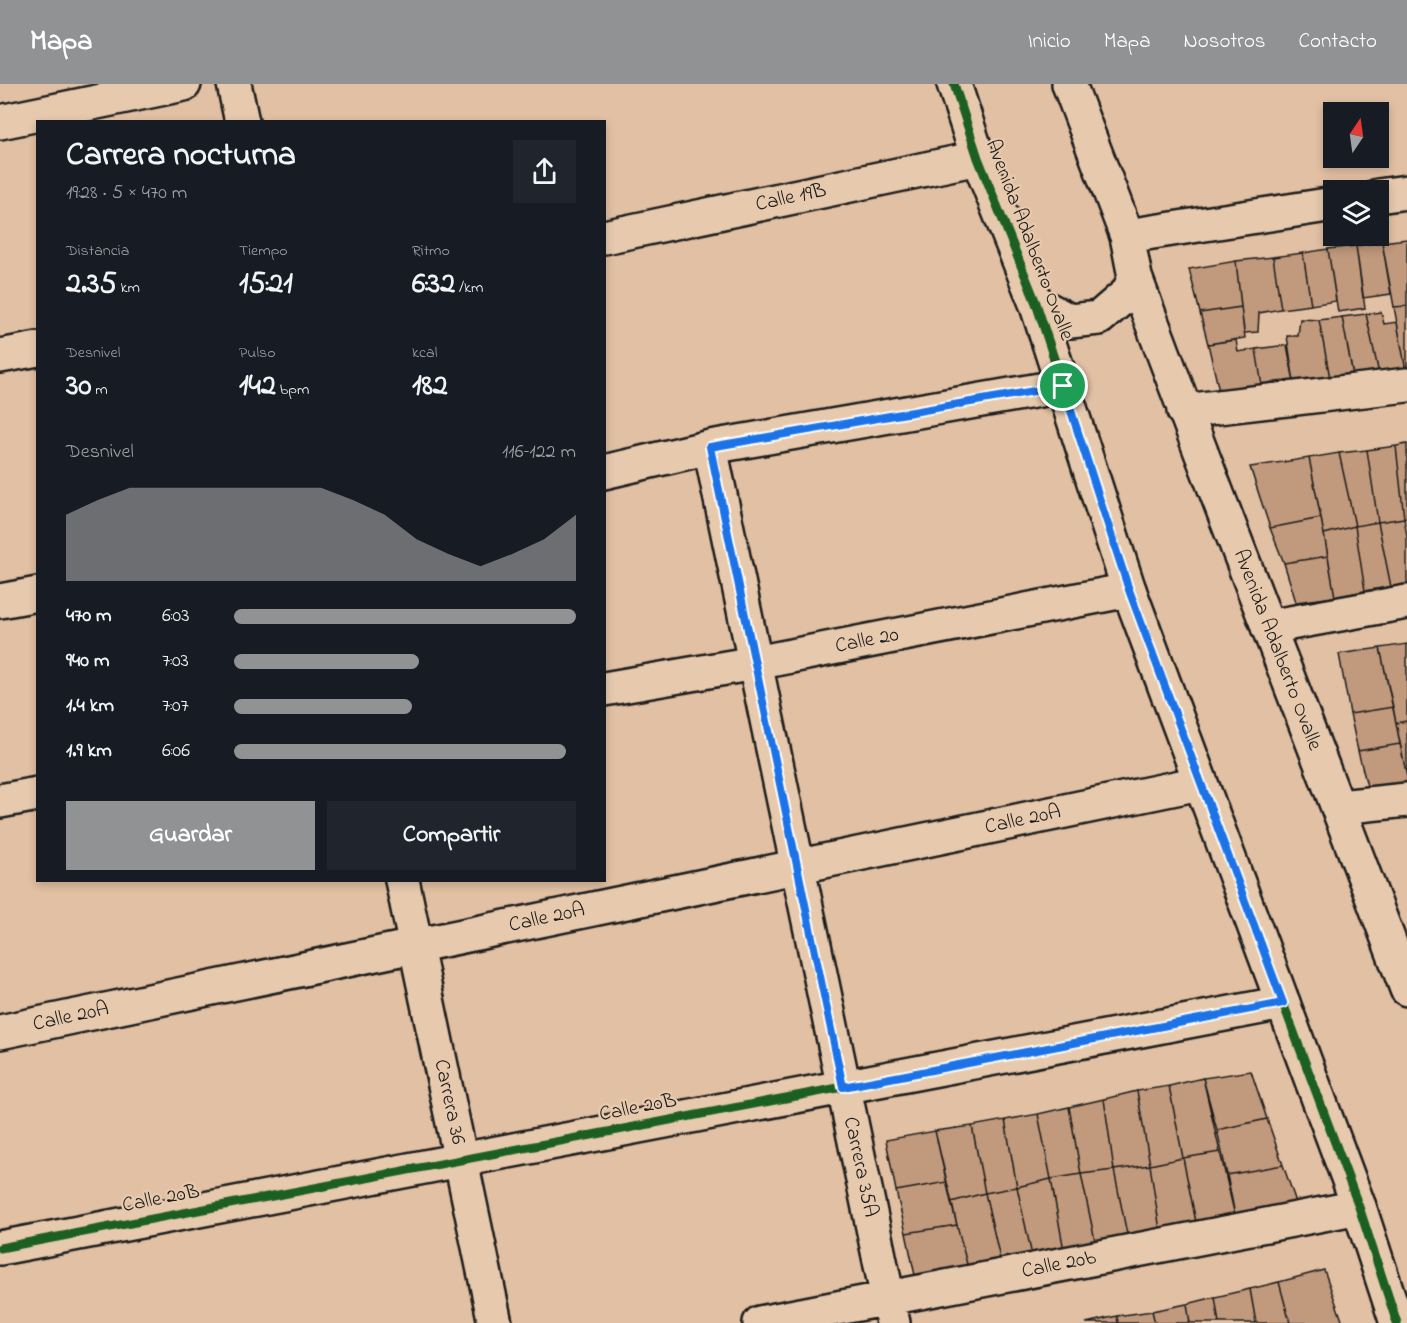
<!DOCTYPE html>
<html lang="es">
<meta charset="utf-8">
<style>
:root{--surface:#171b24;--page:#20242c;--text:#f1f3f6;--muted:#9ea1a6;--accent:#919294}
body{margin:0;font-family:"Indie Flower",sans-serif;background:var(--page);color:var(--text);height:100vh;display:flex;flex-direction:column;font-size:22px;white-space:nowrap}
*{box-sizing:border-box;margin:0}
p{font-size:20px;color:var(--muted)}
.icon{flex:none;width:33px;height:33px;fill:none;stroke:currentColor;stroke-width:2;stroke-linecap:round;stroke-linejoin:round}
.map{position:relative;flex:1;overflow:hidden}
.side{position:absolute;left:36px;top:36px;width:570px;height:762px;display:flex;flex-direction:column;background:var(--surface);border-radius:0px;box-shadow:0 3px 9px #0003}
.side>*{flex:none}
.needle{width:39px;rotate:13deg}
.fabs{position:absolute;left:1323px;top:18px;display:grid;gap:12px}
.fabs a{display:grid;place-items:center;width:66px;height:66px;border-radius:0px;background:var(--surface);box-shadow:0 3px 9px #0003;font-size:30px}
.pin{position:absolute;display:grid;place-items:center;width:51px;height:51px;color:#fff;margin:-26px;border:3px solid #fff;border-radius:50%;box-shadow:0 2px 6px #0007}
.round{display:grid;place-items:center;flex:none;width:63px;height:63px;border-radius:0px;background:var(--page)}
.overview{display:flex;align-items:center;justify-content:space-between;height:102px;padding:0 30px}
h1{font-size:33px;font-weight:700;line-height:45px}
.stats{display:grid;grid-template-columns:repeat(3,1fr);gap:9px;height:102px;padding:6px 30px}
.stats div{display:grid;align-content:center}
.stats b{font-size:30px;font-weight:700}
.stats small{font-size:16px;font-weight:400}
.stats p{font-size:16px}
.chart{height:168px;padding:12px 30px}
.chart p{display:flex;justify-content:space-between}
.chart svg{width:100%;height:108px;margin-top:6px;fill:var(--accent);opacity:.7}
.button{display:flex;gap:12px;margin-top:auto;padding:12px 30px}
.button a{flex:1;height:69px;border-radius:0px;background:var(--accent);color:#fff;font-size:24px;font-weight:700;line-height:69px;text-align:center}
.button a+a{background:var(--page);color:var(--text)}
ul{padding:0 30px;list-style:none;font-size:20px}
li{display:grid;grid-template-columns:96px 72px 1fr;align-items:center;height:45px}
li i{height:15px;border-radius:8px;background:var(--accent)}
header{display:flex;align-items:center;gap:36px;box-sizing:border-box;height:84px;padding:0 30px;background:var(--accent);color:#fff}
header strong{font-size:28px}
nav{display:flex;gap:33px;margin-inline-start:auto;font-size:21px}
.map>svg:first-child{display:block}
</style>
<header>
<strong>Mapa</strong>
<nav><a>Inicio</a><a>Mapa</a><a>Nosotros</a><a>Contacto</a></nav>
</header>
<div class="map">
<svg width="1407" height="1239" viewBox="0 0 1407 1239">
<rect width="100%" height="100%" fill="#e2c0a3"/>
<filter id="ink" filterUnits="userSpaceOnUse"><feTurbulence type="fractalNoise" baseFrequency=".0167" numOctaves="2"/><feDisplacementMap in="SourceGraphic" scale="12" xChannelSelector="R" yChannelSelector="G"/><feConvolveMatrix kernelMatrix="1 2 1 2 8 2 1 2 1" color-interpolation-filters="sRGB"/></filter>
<g filter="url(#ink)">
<path fill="#c1997b" stroke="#1c1c1c" stroke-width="1.5" d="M1407 155V222L1394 223 1382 158Z
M1382 158 1391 210 1363 214 1356 162Z
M1356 162 1365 224 1338 228 1328 165Z
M1328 165 1336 217 1311 221 1303 169Z
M1303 169 1311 221 1281 225 1273 173Z
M1273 173 1281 225 1259 229 1258 248 1244 249 1236 177Z
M1236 177 1241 223 1200 229 1189 185Z
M1407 222V287H1406L1394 223Z
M1241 223 1245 254 1208 260 1200 229Z
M1381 228 1384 240 1397 238 1406 287 1379 290 1366 230Z
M1366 230 1379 290 1353 292 1342 233Z
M1342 233 1353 292 1330 294 1319 236Z
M1300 235 1319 236 1330 294 1294 298 1287 252H1298Z
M1236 256 1238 268 1256 265 1262 302 1219 307 1208 260Z
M1287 261 1294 298 1262 302 1256 265Z
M1407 360V433L1404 434 1396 362Z
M1396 362 1404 434 1378 438 1367 366Z
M1367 366 1378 438 1355 442 1339 369Z
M1339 369 1355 442 1324 450 1309 374Z
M1309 374 1321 434 1270 444 1250 383Z
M1321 434 1328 472 1284 479 1270 444Z
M1404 434 1407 453V501L1391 503 1378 438Z
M1378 438 1391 503 1365 507 1355 442Z
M1355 442 1365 507 1335 513 1324 450Z
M1328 472 1335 513 1296 518 1284 479Z
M1407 560V637L1396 639 1380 564Z
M1380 564 1393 623 1350 630 1339 570Z
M1393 623 1400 660 1358 667 1350 630Z
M1407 637V693L1396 639Z
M1400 660 1407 693V704L1369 710 1358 667Z
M1251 987 1267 1035 1217 1046 1203 994Z
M1203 994 1220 1068 1183 1074 1169 1002Z
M1169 1002 1183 1074 1150 1081 1137 1007Z
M1137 1007 1150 1081 1114 1086 1104 1015Z
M1104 1015 1114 1086 1081 1090 1069 1023Z
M1069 1023 1081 1090 1051 1095 1038 1030Z
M1038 1030 1051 1095 1017 1103 1005 1036Z
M1267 1035 1283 1081 1227 1091 1217 1046Z
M1005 1036 1017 1103 985 1109 972 1042Z
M972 1042 985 1109 951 1118 935 1047Z
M935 1047 947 1098 896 1107 886 1056Z
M1220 1068 1236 1136 1197 1143 1183 1074Z
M1183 1074 1197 1143 1161 1153 1150 1081Z
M1150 1081 1161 1153 1129 1160 1114 1086Z
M1283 1081 1297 1121 1236 1136 1227 1091Z
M1114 1086 1129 1160 1097 1166 1081 1090Z
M1081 1090 1097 1166 1065 1172 1051 1095Z
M1051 1095 1065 1172 1034 1181 1017 1103Z
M947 1098 957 1141 906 1149 896 1107Z
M1017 1103 1034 1181 1003 1188 985 1109Z
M985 1109 1003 1188 970 1192 951 1118Z
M957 1141 970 1192 917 1201 906 1149Z
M1324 1186 1343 1239H1290L1279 1198Z
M1279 1198 1290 1239H1256L1250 1205Z
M1250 1205 1256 1239H1219L1215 1213Z
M1215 1213 1219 1239H1190L1187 1220Z
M1187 1220 1190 1239H1155L1152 1227Z
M1152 1227 1155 1239H1118L1117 1232Z
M1117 1232 1118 1239H1086Z"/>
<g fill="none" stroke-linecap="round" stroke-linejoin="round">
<g stroke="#1c1c1c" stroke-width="38">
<path id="minor" d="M234 0 242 38
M0 38 184 0
M1378 112 1407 108
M1127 152 1334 120
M604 153 978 74
M0 272 38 265
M1184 327 1407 301
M710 363 893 1239
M604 388 710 363 1063 302
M0 517 38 510
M1268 543 1407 518
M604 605 755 579 1129 506
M0 717 38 710
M1339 723 1407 716
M402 796 495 1239
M0 948 1200 699
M0 1164 1283 919
M760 1239 1359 1123"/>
</g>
<g stroke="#1c1c1c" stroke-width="38">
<path id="tertiary" d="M954 0 978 74 1036 219 1129 506 1359 1123 1397 1239
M1135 193C1223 431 1318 667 1407 905
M1036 219 1070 237 1099 234 1128 209 1135 193 1127 152 1069 0"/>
</g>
<use href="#minor" stroke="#e7caae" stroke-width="33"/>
<use href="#tertiary" stroke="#e7caae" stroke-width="33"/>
<g stroke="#e7caae" stroke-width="13">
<path id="cycleway" d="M954 0 978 74 1036 219 1129 506 1359 1123 1397 1239
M0 1164 1283 919"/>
</g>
<use href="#cycleway" stroke="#1b5e20" stroke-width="9"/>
</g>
</g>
<g fill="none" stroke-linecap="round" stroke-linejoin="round" filter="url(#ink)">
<g stroke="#fff" stroke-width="12">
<path id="route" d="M1063 302 1129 506 1283 919 843 1003 710 363Z"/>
</g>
<use href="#route" stroke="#1a73e8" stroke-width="8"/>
</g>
<g text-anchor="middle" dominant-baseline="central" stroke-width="4.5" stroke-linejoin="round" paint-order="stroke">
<g font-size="21" fill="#1c1c1c" stroke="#e7caae">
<text transform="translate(791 114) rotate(-12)">Calle 19B</text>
<text transform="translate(1029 156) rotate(69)">Avenida Adalberto Ovalle</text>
<text transform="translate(867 557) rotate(-11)">Calle 20</text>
<text transform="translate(1277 566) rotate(69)">Avenida Adalberto Ovalle</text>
<text transform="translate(1023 736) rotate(-12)">Calle 20A</text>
<text transform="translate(547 834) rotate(-12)">Calle 20A</text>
<text transform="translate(71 933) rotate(-12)">Calle 20A</text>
<text transform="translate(449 1018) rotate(78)">Carrera 36</text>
<text transform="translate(638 1024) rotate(-11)">Calle 20B</text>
<text transform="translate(860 1083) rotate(78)">Carrera 35A</text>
<text transform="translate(161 1115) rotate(-11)">Calle 20B</text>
<text transform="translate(1059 1181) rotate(-11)">Calle 20b</text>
</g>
</g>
</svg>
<div class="fabs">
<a><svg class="needle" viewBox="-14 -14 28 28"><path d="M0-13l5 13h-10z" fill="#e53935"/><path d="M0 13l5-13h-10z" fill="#9ea1a6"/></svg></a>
<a><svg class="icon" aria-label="layers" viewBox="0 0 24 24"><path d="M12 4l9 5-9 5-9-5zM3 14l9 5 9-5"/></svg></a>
</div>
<div class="pin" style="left:1063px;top:302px;background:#1e9e55"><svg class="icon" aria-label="arrive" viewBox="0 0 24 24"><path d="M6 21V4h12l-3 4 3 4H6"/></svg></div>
<section class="side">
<div class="overview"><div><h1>Carrera nocturna</h1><p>19:28 · 5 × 470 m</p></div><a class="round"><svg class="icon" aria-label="share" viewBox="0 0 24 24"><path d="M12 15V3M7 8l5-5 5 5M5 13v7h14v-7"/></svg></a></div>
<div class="stats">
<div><p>Distancia</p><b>2.35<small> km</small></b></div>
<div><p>Tiempo</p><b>15:21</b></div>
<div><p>Ritmo</p><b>6:32<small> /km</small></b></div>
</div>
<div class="stats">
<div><p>Desnivel</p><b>30<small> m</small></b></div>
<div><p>Pulso</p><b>142<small> bpm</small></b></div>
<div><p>kcal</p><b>182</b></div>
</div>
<div class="chart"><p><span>Desnivel</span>116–122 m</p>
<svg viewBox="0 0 160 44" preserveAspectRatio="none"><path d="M0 44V17L10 11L20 6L30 6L40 6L50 6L60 6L70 6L80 6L90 11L100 17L110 27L120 33L130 38L140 33L150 27L160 17V44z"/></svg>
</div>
<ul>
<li><b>470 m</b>6:03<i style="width:100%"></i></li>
<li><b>940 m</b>7:03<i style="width:54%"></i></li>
<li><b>1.4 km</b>7:07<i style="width:52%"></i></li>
<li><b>1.9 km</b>6:06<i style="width:97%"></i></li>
</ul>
<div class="button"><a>Guardar</a><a>Compartir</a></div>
</section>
</div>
